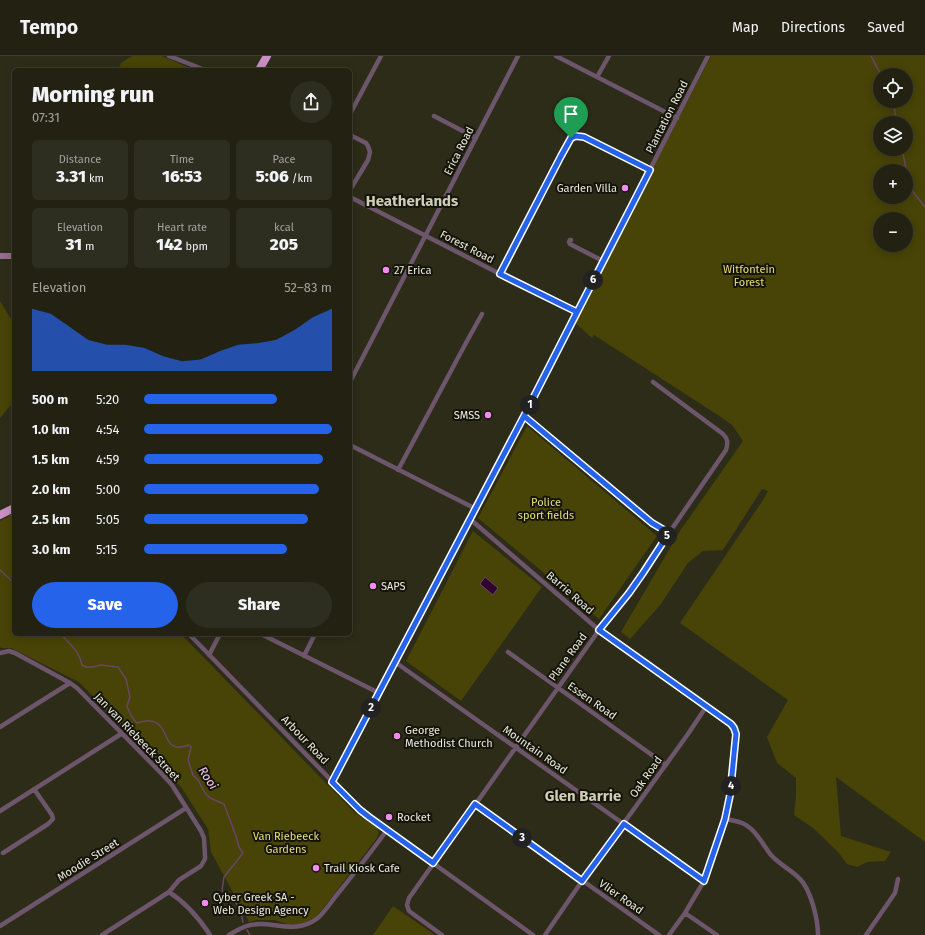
<!DOCTYPE html>
<meta charset="utf-8">
<style>
:root{--surface:#222112;--page:#2e2e20;--text:#f1f3f6;--muted:#a2a39f;--line:#3f3e32;--accent:#2563eb}
body{margin:0;font-family:"Fira Sans",sans-serif;background:var(--page);color:var(--text);height:100vh;display:flex;flex-direction:column;font-size:15px;white-space:nowrap}
*{box-sizing:border-box;margin:0}
p{font-size:13px;color:var(--muted)}
.icon{flex:none;width:22px;height:22px;fill:none;stroke:currentColor;stroke-width:2;stroke-linecap:round;stroke-linejoin:round}
.map{position:relative;flex:1;overflow:hidden}
.sheet{position:absolute;left:12px;top:12px;width:340px;height:568px;display:flex;flex-direction:column;background:var(--surface);border-radius:6px;box-shadow:0 2px 10px #0003,0 0 0 1px var(--line)}
.sheet>*{flex:none}
.controls{position:absolute;left:873px;top:12px;display:grid;gap:8px}
.controls a{display:grid;place-items:center;width:40px;height:40px;border-radius:50%;background:var(--surface);box-shadow:0 2px 10px #0003,0 0 0 1px var(--line);font-size:20px}
.pin{position:absolute;display:grid;place-items:center;width:34px;height:34px;color:#fff;margin:-41px -17px;border-radius:50% 50% 50% 0;rotate:-45deg;box-shadow:0 0 4px #0007}
.pin .icon{rotate:45deg}
.km{position:absolute;width:20px;height:20px;margin:-10px;border-radius:50%;background:#222;color:#fff;font-size:11px;line-height:20px;text-align:center}
.round{display:grid;place-items:center;flex:none;width:42px;height:42px;border-radius:21px;background:var(--page)}
.summary{display:flex;align-items:center;justify-content:space-between;height:68px;padding:0 20px}
h1{font-size:22px;font-weight:800;line-height:30px}
.stats{display:grid;grid-template-columns:repeat(3,1fr);gap:6px;height:68px;padding:4px 20px}
.stats div{display:grid;align-content:center;border-radius:6px;background:var(--page);text-align:center}
.stats b{font-size:17px;font-weight:800}
.stats small{font-size:11px;font-weight:400}
.stats p{font-size:11px}
.chart{height:112px;padding:8px 20px}
.chart p{display:flex;justify-content:space-between}
.chart svg{width:100%;height:72px;margin-top:4px;fill:var(--accent);opacity:.7}
.primary-button{display:flex;gap:8px;margin-top:auto;padding:8px 20px}
.primary-button a{flex:1;height:46px;border-radius:24px;background:var(--accent);color:#fff;font-size:16px;font-weight:800;line-height:46px;text-align:center}
.primary-button a+a{background:var(--page);color:var(--text)}
ul{padding:0 20px;list-style:none;font-size:13px}
li{display:grid;grid-template-columns:64px 48px 1fr;align-items:center;height:30px}
li i{height:10px;border-radius:5px;background:var(--accent)}
header{display:flex;align-items:center;gap:24px;box-sizing:border-box;height:56px;padding:0 20px;background:var(--surface);border-bottom:1px solid var(--line)}
header strong{font-size:19px}
nav{display:flex;gap:22px;margin-inline-start:auto;font-size:14px}
.map>svg:first-child{display:block}
</style>
<header>
<strong>Tempo</strong>
<nav><a>Map</a><a>Directions</a><a>Saved</a></nav>
</header>
<div class="map">
<svg width="925" height="879" viewBox="0 0 925 879">
<rect width="100%" height="100%" fill="#2d2c18"/>
<path fill="#484306" fill-rule="evenodd" d="M132 0H162L194 14H118L121 7Z
M711 0H925V786L836 721 841 780 891 796 885 805 867 806 857 811 847 808 838 796 813 772 794 759 796 740V722L777 707 767 681 788 644 680 567 763 444 768 435 762 433 723 494 703 495 688 507 661 548 630 583 621 576 680 475 743 385 732 369 721 361 594 279 592 282 573 265ZM880 19H906V45H880ZM880 67H906V93H880ZM880 115H906V141H880ZM880 163H906V189H880Z
M0 245 14 268V345L0 362Z
M527 370 657 480 599 563 478 462Z
M14 457V578H181L355 757 377 771 379 776 377 782 318 859 304 868 289 869 275 864H257L249 866 211 796 208 773 181 731 79 626 11 592H1L0 591V465Z
M473 475 542 531 461 645 406 605Z
M393 850 435 879H373Z"/>
<path fill="#310130" stroke="#684764" d="M485 521 498 532 493 539 480 528Z"/>
<g fill="none" stroke-linecap="round" stroke-linejoin="round">
<path stroke="#684764" stroke-width="1.5" d="M871 0 881 19
M893 45 897 67
M902 93 910 132 925 151
M0 514 14 527
M61 578C71 591 78 592 82 609L86 611H93L101 609 118 611 126 623 130 641 127 650C129 656 132 662 137 667 141 666 146 664 150 665 168 667 163 688 176 691 180 692 185 690 189 689L191 691 188 704 193 719 198 724 205 737 210 742 224 748 236 780 239 791 243 797 224 821 222 834 225 838 234 844 240 853 243 866
M247 874 250 879"/>
<path stroke="#6d566b" stroke-width="4.5" d="M169 0 205 14
M556 0 677 62
M597 21 609 0
M350 58 381 0
M434 60 476 82
M350 79 366 87 368 90 370 96 368 104 350 134
M350 141 500 218 577 256
M571 184H570L569 186 570 188 603 205
M500 218 561 100C567 90 569 76 584 81L651 114
M350 326 518 0
M524 360 652 467 669 477
M350 389 476 453
M398 414 467 285 482 258
M470 463 599 574 726 665 734 671 736 679 731 727 728 750 725 763 714 797 704 825 685 857 669 879
M189 578 360 754 369 761 533 879
M261 578 379 637
M508 596 666 709
M0 597 9 595 15 597 70 627 77 632 161 717 172 729 201 775 204 782 205 800V803L201 810 179 824 169 836 102 879
M209 599 220 578
M304 600 315 578
M395 606 704 825
M0 671 70 627
M333 726 524 360 577 256 708 0
M475 748 659 879
M0 755 121 678
M725 763C731 764 737 765 742 767 756 773 762 788 771 799 779 808 791 814 799 822 811 833 818 864 818 879
M3 797 48 768 53 763 52 759 34 733
M169 836C186 847 199 862 210 879
M685 857 717 879
M0 870 186 752
M229 879C245 869 254 866 273 869 282 870 290 872 300 870 307 869 314 865 319 861 327 853 333 843 340 835 356 815 372 795 387 774
M442 879 409 855 407 849 409 842 599 574 629 537 643 517 669 477 726 394C728 387 728 383 723 378L653 326
M545 879 582 825 688 678 706 651
M866 879 895 837 898 823"/>
<path stroke="#926d8f" stroke-width="6" d="M0 200H14"/>
<path stroke="#c88fc4" stroke-width="8" d="M259 14 267 0
M0 459 14 452"/>
</g>
<g fill="none" stroke-linecap="round" stroke-linejoin="round">
<g stroke="#fff" stroke-width="8">
<path id="route" d="M571 82 561 100 500 218 577 256 524 360 332 726 360 754 369 761 433 807 475 748 582 825 624 768 704 825 725 763 730 739 736 678 734 672 731 668 599 574 629 537 643 517 669 477 652 467 524 360C566 278 608 196 650 114L584 81 576 80 571 82"/>
</g>
<use href="#route" stroke="#2563eb" stroke-width="5"/>
</g>
<g fill="#f589ef" stroke="#15140b" stroke-width="1.5">
<circle cx="625" cy="132" r="4"/>
<circle cx="386" cy="214" r="4"/>
<circle cx="488" cy="359" r="4"/>
<circle cx="373" cy="530" r="4"/>
<circle cx="397" cy="680" r="4"/>
<circle cx="389" cy="761" r="4"/>
<circle cx="316" cy="812" r="4"/>
<circle cx="205" cy="847" r="4"/>
</g>
<g text-anchor="middle" dominant-baseline="central" stroke-width="4" stroke-linejoin="round" paint-order="stroke">
<g font-size="11" fill="#eae9dd" stroke="#15140b">
<text transform="translate(667 61) rotate(-63)">Plantation Road</text>
<text transform="translate(459 95) rotate(-63)">Erica Road</text>
<text transform="translate(467 191) rotate(27)">Forest Road</text>
<text transform="translate(570 537) rotate(41)">Barrie Road</text>
<text transform="translate(568 601) rotate(-54)">Plane Road</text>
<text transform="translate(592 645) rotate(35)">Essen Road</text>
<text transform="translate(137 681) rotate(46)">Jan van Riebeeck Street</text>
<text transform="translate(305 684) rotate(46)">Arbour Road</text>
<text transform="translate(535 694) rotate(35)">Mountain Road</text>
<text transform="translate(646 721) rotate(-55)">Oak Road</text>
<text transform="translate(88 804) rotate(-32)">Moodie Street</text>
<text transform="translate(621 841) rotate(35)">Vlier Road</text>
</g>
<g font-size="11" fill="#eae9dd" stroke="#15140b" text-anchor="start">
<text x="617" y="132" text-anchor="end">Garden Villa</text>
<text x="394" y="214">27 Erica</text>
<text x="480" y="359" text-anchor="end">SMSS</text>
<text x="381" y="530">SAPS</text>
<text x="405" y="674">George<tspan x="405" dy="13">Methodist Church</tspan></text>
<text x="397" y="761">Rocket</text>
<text x="324" y="812">Trail Kiosk Cafe</text>
<text x="213" y="841">Cyber Greek SA -<tspan x="213" dy="13">Web Design Agency</tspan></text>
</g>
<g font-size="11" fill="#e8df76" stroke="#15140b">
<text x="749" y="213">Witfontein<tspan x="749" dy="13">Forest</tspan></text>
<text x="546" y="446">Police<tspan x="546" dy="13">sport fields</tspan></text>
<text x="286" y="780">Van Riebeeck<tspan x="286" dy="13">Gardens</tspan></text>
</g>
<g font-size="12" font-style="italic" fill="#fccdf8" stroke="#15140b">
<text transform="translate(208 722) rotate(57)">Rooi</text>
</g>
<g font-size="15" font-weight="bold" fill="#cecdb5" stroke="#15140b">
<text x="412" y="145">Heatherlands</text>
<text x="583" y="740">Glen Barrie</text>
</g>
</g>
</svg>
<div class="controls">
<a><svg class="icon" aria-label="locate" viewBox="0 0 24 24"><circle cx="12" cy="12" r="6"/><path d="M12 2v4M12 18v4M2 12h4M18 12h4"/></svg></a>
<a><svg class="icon" aria-label="layers" viewBox="0 0 24 24"><path d="M12 4l9 5-9 5-9-5zM3 14l9 5 9-5"/></svg></a>
<a>+</a>
<a>−</a>
</div>
<div class="pin" style="left:571px;top:82px;background:#1e9e55"><svg class="icon" aria-label="arrive" viewBox="0 0 24 24"><path d="M6 21V4h12l-3 4 3 4H6"/></svg></div>
<b class="km" style="left:530px;top:349px">1</b>
<b class="km" style="left:371px;top:652px">2</b>
<b class="km" style="left:522px;top:782px">3</b>
<b class="km" style="left:731px;top:730px">4</b>
<b class="km" style="left:667px;top:480px">5</b>
<b class="km" style="left:593px;top:224px">6</b>
<section class="sheet">
<div class="summary"><div><h1>Morning run</h1><p>07:31</p></div><a class="round"><svg class="icon" aria-label="share" viewBox="0 0 24 24"><path d="M12 15V3M7 8l5-5 5 5M5 13v7h14v-7"/></svg></a></div>
<div class="stats">
<div><p>Distance</p><b>3.31<small> km</small></b></div>
<div><p>Time</p><b>16:53</b></div>
<div><p>Pace</p><b>5:06<small> /km</small></b></div>
</div>
<div class="stats">
<div><p>Elevation</p><b>31<small> m</small></b></div>
<div><p>Heart rate</p><b>142<small> bpm</small></b></div>
<div><p>kcal</p><b>205</b></div>
</div>
<div class="chart"><p><span>Elevation</span>52–83 m</p>
<svg viewBox="0 0 160 44" preserveAspectRatio="none"><path d="M0 44V6L10 9L20 17L30 25L40 28L50 28L60 30L70 35L80 38L90 37L100 32L110 28L120 27L130 25L140 19L150 11L160 6V44z"/></svg>
</div>
<ul>
<li><b>500 m</b>5:20<i style="width:71%"></i></li>
<li><b>1.0 km</b>4:54<i style="width:100%"></i></li>
<li><b>1.5 km</b>4:59<i style="width:95%"></i></li>
<li><b>2.0 km</b>5:00<i style="width:93%"></i></li>
<li><b>2.5 km</b>5:05<i style="width:87%"></i></li>
<li><b>3.0 km</b>5:15<i style="width:76%"></i></li>
</ul>
<div class="primary-button"><a>Save</a><a>Share</a></div>
</section>
</div>
